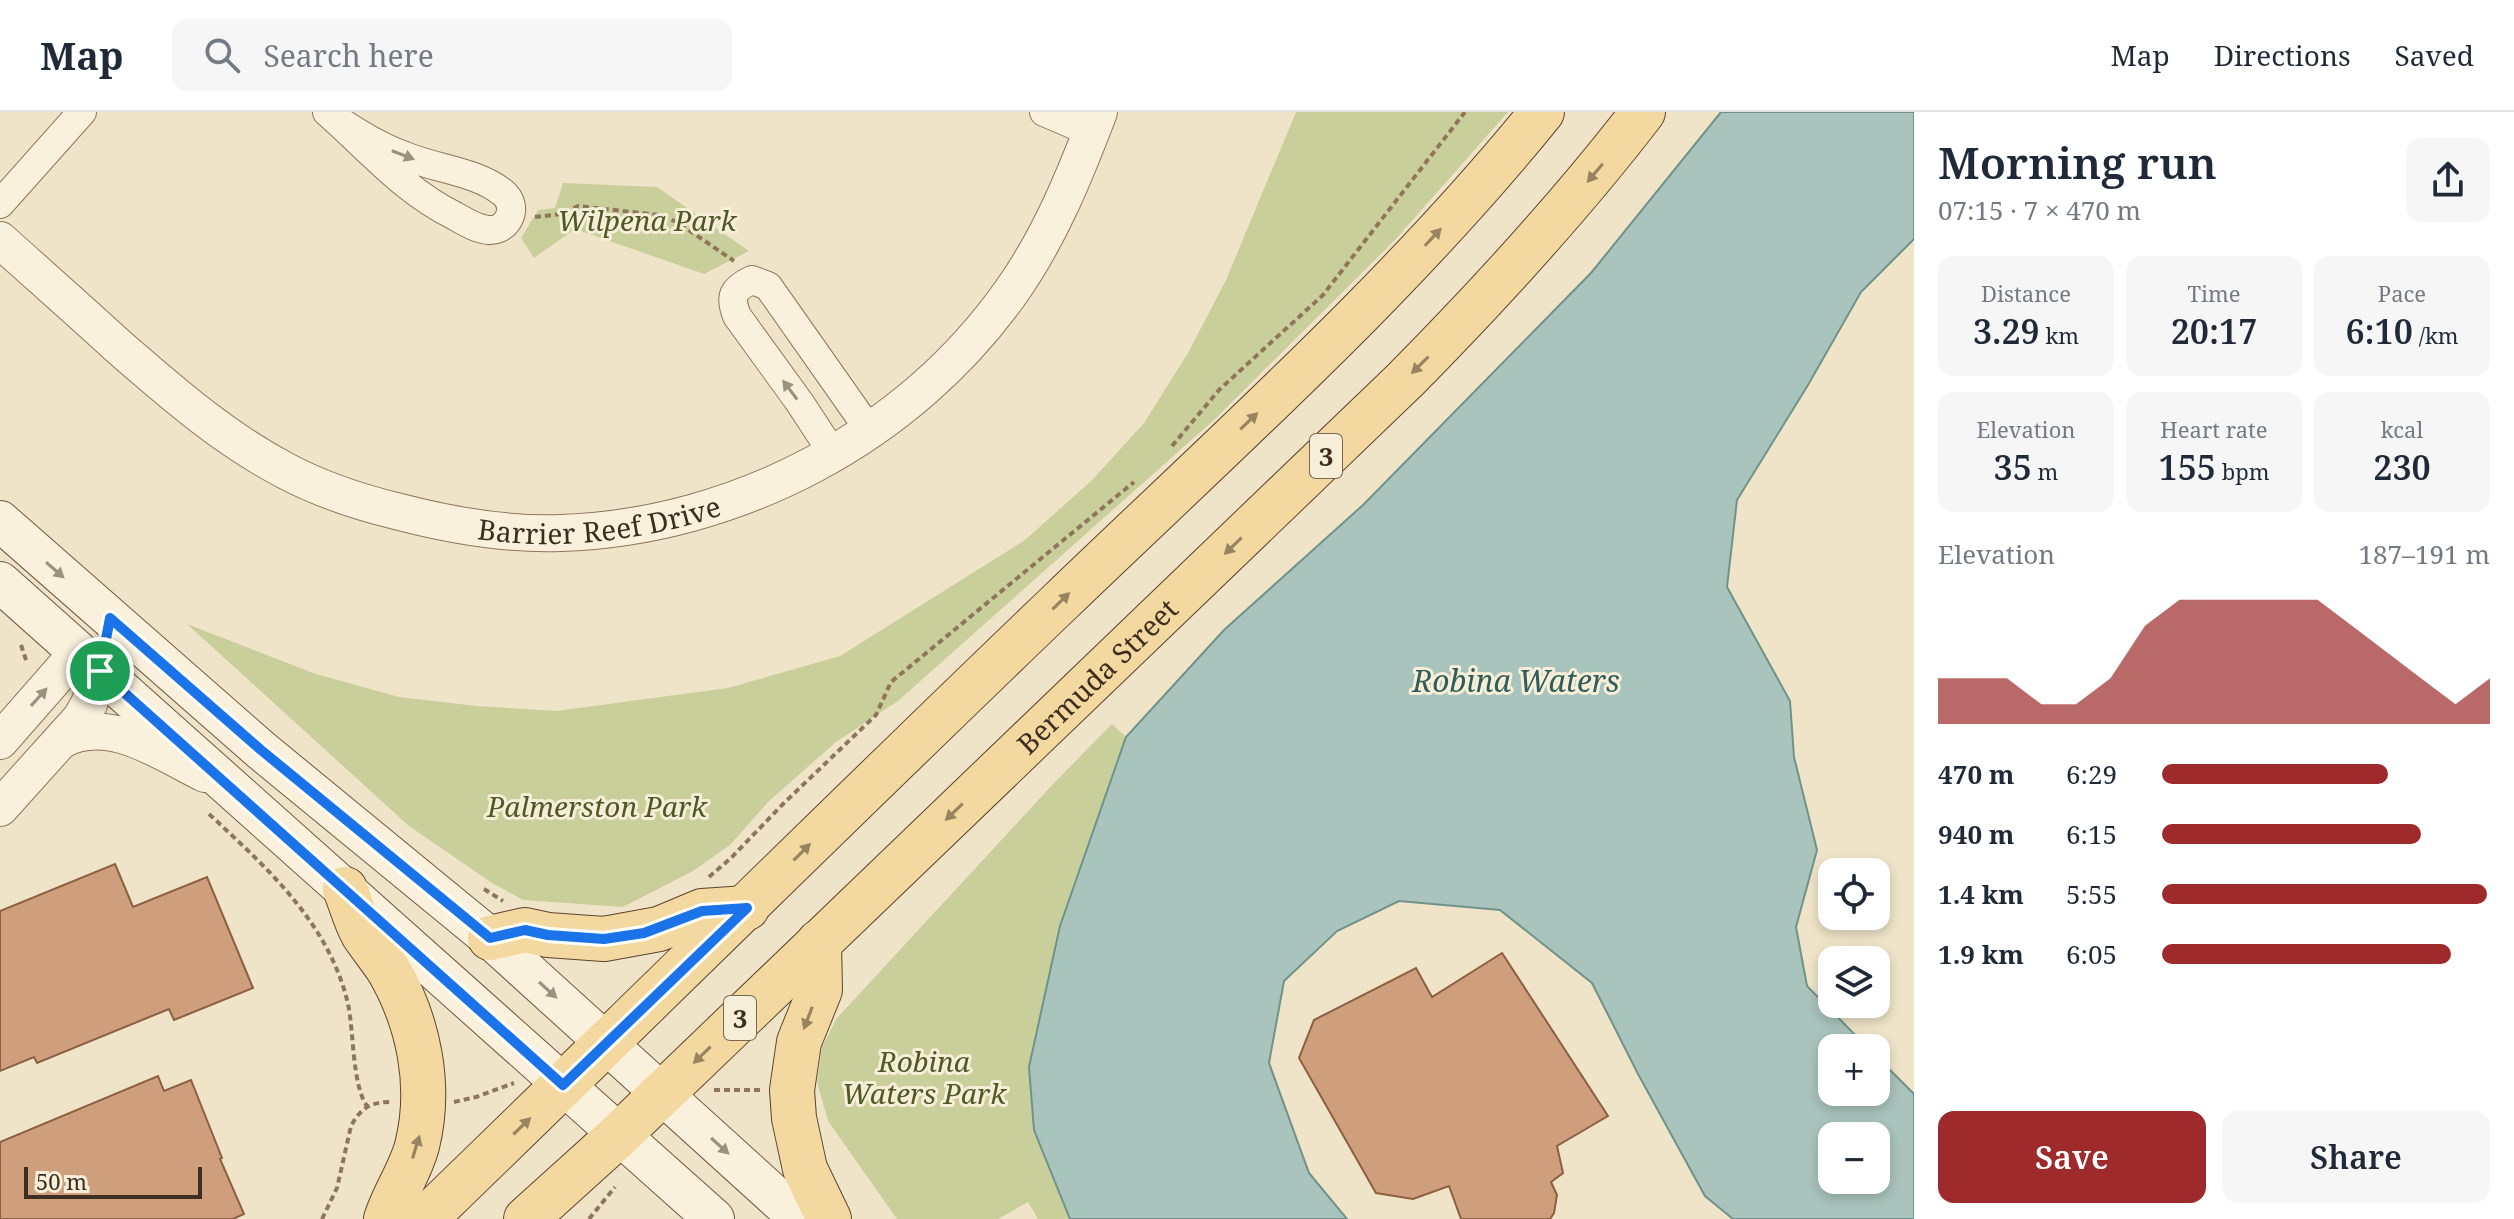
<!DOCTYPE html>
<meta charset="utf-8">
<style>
:root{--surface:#fff;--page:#f6f6f7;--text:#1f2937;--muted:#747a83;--line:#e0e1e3;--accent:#9e2a2b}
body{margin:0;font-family:"Noto Serif",serif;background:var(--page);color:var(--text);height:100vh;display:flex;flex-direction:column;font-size:30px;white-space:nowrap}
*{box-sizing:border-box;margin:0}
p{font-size:26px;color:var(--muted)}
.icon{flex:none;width:44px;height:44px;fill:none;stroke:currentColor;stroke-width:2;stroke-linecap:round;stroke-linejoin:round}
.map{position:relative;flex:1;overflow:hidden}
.sheet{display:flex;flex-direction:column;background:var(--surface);width:600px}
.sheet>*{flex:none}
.fabs{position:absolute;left:1818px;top:746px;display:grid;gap:16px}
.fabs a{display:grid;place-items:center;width:72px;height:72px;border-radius:16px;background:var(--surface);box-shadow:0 4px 12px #0003;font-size:40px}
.scale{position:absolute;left:24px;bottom:20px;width:178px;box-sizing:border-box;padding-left:8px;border:4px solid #3d2e20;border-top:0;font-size:22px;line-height:28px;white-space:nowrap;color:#3d2e20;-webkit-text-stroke:6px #f7eed8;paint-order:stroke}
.pin{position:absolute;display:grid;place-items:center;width:68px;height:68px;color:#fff;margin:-34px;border:4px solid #fff;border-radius:50%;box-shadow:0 2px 8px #0007}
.round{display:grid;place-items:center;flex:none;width:84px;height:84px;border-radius:16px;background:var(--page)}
.overview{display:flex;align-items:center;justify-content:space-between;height:136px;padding:0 24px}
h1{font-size:44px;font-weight:600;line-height:60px}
.metrics{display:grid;grid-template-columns:repeat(3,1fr);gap:12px;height:136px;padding:8px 24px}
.metrics div{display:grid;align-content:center;border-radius:16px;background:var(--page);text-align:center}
.metrics b{font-size:34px;font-weight:600}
.metrics small{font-size:22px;font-weight:400}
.metrics p{font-size:22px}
.chart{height:224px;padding:16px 24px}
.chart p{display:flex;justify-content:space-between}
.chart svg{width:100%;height:144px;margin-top:8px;fill:var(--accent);opacity:.7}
.button{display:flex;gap:16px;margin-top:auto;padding:16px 24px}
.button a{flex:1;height:92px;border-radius:16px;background:var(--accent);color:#fff;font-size:32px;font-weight:600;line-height:92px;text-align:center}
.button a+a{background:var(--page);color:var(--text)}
ul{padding:0 24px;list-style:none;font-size:26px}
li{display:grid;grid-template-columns:128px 96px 1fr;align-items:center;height:60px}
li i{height:20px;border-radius:10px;background:var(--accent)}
header{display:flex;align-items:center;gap:48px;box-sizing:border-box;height:112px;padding:0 40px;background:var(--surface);border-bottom:2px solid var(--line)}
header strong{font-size:38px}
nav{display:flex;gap:44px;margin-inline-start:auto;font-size:28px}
.search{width:560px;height:72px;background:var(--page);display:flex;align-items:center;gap:20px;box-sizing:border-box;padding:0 28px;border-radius:16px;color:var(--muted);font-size:30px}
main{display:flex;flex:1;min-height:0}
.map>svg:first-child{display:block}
</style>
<header>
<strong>Map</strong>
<div class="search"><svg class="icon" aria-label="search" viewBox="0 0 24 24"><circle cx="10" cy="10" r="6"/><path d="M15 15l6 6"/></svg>Search here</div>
<nav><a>Map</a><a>Directions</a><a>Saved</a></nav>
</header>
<main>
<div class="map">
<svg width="1914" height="1107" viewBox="0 0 1914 1107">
<rect width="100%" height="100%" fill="#f0e4c8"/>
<path fill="#c9cf9b" d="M1296 0H1508L1395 128 1215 307 898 589 836 630 769 689 730 733 693 759 623 795 523 788 492 771 409 714 187 512 316 562 399 585 477 594 556 599 728 576 840 544 1025 428 1092 368 1144 311 1188 241 1226 168Z
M563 71 657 75 749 139 704 162 575 117 534 146 521 126 538 98 555 96Z
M1112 612 1126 625 1060 814 1034 1018 1070 1107H1038L1028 1090 998 1107H897L828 1009 817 970 822 935 837 906 1054 671Z"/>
<path fill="#a9c4bc" stroke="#6f938a" stroke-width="2" fill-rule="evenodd" d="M1721 0H1914V127L1861 180 1808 273 1737 388 1727 475 1790 589 1794 645 1817 738 1796 815 1807 874 1868 936H1832V980H1876V944L1914 982V1107H1733L1705 1084 1638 962 1592 871 1500 798 1399 789 1337 819 1284 869 1269 951 1309 1061 1347 1107H1070L1034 1018 1029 955 1060 814 1126 625 1224 518 1363 393 1591 161ZM1833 1024H1876V1068H1832Z"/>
<path fill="#cf9f7d" stroke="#8d5f41" stroke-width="2" d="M115 752 133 795 207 765 253 876 174 908 169 897 37 951 34 945 0 959V799Z
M1502 841 1608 1004 1557 1034 1563 1061 1551 1070 1557 1083 1554 1101 1550 1107H1461L1449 1074 1413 1087 1376 1081 1299 946 1314 908 1416 856 1432 885Z
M158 964 164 979 191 968 222 1046 220 1047 244 1102 233 1107H0V1030Z"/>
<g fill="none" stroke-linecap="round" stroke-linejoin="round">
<g stroke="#8d765c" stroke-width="30">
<path id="minor" d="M327 0C369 37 404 79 455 104 464 109 473 115 483 117 506 124 522 95 502 80 475 59 436 57 405 44 379 35 357 21 335 6
M1044 0 1091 20
M0 92 82 0
M834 343 800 291 737 204C729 184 733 177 752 168L768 174 870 319"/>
</g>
<g stroke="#8d765c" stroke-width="38">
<g id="tertiary">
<path id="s1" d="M0 128C40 164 80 199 119 235 172 281 223 326 286 359 320 377 359 390 396 399 449 413 506 423 561 421 737 415 909 324 1011 180 1050 125 1075 63 1099 0"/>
<path d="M62 628C109 602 162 641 205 662"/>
<path d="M0 629 78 540"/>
<path d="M0 696 81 606 89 592 100 559"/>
</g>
</g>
<g stroke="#6f573f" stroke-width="42">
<path id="secondary" d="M0 409 261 638 490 826 800 1107
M0 470 714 1107"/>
</g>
<g stroke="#5b4430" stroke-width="46">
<g id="primary">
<path d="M345 777C351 791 355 808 363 822 371 834 380 845 388 857 419 910 432 974 417 1034 410 1060 394 1082 386 1107"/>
<path d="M490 826 525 818 548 823 604 827 659 817 702 799 747 796"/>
<path d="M819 830 820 878 799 930 792 978 794 1006 805 1057 829 1107"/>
<path d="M425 1107C637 902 847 694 1060 490 1225 331 1398 178 1542 0"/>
<path id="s2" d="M526 1107 619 1023 1405 268C1489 183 1570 95 1643 0"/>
</g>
</g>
<path stroke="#8d765c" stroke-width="4" stroke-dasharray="6 4" stroke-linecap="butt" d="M535 105 562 102 578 94 659 103 677 110 734 149
M1172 334 1219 278 1323 183 1465 0
M21 533 27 551
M209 702C268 757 329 811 348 892 354 920 352 973 367 994
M709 765 731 746 783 692 876 603 891 570 1134 370
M484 777 503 789
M714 978H761
M454 990 476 985 514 971
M322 1107 337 1076 351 1014C360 997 370 990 390 990
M589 1107 615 1075"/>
<use href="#minor" stroke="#faf1dc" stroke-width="28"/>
<use href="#tertiary" stroke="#faf1dc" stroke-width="36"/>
<use href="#secondary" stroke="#faf1dc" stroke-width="40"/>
<use href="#primary" stroke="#f3d9a0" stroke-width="44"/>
</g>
<defs><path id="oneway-solid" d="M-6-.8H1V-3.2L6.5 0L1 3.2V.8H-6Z" transform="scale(2)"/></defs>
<g fill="#9c907e">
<use href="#oneway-solid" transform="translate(403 43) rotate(21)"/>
<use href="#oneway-solid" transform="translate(790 278) rotate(-127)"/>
<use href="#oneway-solid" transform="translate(55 458) rotate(41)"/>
<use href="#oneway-solid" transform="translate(39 585) rotate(-48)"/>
<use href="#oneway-solid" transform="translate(548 878) rotate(42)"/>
<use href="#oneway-solid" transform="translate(720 1034) rotate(42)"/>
</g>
<g fill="#988460">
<use href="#oneway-solid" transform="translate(1595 61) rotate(130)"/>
<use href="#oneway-solid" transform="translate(1433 125) rotate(-47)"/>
<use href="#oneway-solid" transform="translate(1420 253) rotate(135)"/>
<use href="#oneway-solid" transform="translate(1249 309) rotate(-44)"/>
<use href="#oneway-solid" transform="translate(1233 434) rotate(136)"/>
<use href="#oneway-solid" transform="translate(1061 489) rotate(-44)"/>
<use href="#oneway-solid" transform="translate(954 700) rotate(136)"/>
<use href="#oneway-solid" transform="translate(802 740) rotate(-45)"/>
<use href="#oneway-solid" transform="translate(808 906) rotate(111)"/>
<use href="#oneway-solid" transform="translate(702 943) rotate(136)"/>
<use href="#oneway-solid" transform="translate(522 1014) rotate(-44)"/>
<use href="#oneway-solid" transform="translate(416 1035) rotate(-73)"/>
</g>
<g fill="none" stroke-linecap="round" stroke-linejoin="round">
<g stroke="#fff" stroke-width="16">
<path id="route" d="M110 506 261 638 490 826 525 818 548 823 604 827 644 821 702 799 747 796 563 973 100 559Z"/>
</g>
<use href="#route" stroke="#1a73e8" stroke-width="10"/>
</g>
<g text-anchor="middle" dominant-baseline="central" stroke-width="6" stroke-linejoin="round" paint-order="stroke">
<g fill="#f7eed8" stroke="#756857" stroke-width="2">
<rect x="1310" y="322" width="32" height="44" rx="6"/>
<rect x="724" y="884" width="32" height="44" rx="6"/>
</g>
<g font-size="26" font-weight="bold" fill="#3d2e20">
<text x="1326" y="344">3</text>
<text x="740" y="906">3</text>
</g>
<g font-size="28" font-style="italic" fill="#4d5a26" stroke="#f7eed8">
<text x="647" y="108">Wilpena Park</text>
<text x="597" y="694">Palmerston Park</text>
<text x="924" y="949">Robina<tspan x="924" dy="32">Waters Park</tspan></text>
</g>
<g font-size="28" fill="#3d2e20" stroke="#f7eed8">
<text stroke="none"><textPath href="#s1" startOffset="692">Barrier Reef Drive</textPath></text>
<text stroke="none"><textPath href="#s2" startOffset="788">Bermuda Street</textPath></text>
</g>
<g font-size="30" font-style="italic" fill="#2f5d5a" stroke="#f7eed8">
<text x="1516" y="568">Robina Waters</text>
</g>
</g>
</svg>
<div class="fabs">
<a><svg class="icon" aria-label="locate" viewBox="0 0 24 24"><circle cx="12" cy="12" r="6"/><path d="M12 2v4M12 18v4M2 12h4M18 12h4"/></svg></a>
<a><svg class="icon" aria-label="layers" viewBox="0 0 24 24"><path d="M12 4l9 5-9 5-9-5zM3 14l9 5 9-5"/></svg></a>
<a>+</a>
<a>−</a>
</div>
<div class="scale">50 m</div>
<div class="pin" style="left:100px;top:559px;background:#1e9e55"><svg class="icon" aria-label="arrive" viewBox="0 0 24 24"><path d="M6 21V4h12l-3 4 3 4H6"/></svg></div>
</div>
<section class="sheet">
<div class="overview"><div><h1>Morning run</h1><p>07:15 · 7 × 470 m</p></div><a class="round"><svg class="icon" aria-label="share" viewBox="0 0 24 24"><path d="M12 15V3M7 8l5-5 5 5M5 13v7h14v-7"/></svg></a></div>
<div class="metrics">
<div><p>Distance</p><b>3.29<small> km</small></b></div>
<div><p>Time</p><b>20:17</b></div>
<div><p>Pace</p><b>6:10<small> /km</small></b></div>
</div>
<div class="metrics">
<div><p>Elevation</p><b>35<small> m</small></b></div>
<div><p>Heart rate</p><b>155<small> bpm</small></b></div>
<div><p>kcal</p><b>230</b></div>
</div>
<div class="chart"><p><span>Elevation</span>187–191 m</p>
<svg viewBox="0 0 160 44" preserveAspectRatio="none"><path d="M0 44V30L10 30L20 30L30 38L40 38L50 30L60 14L70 6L80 6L90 6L100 6L110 6L120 14L130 22L140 30L150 38L160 30V44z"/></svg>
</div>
<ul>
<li><b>470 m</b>6:29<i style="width:69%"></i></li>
<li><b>940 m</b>6:15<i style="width:79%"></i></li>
<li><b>1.4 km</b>5:55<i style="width:99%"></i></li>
<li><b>1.9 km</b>6:05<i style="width:88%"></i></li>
</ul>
<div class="button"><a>Save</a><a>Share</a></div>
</section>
</main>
